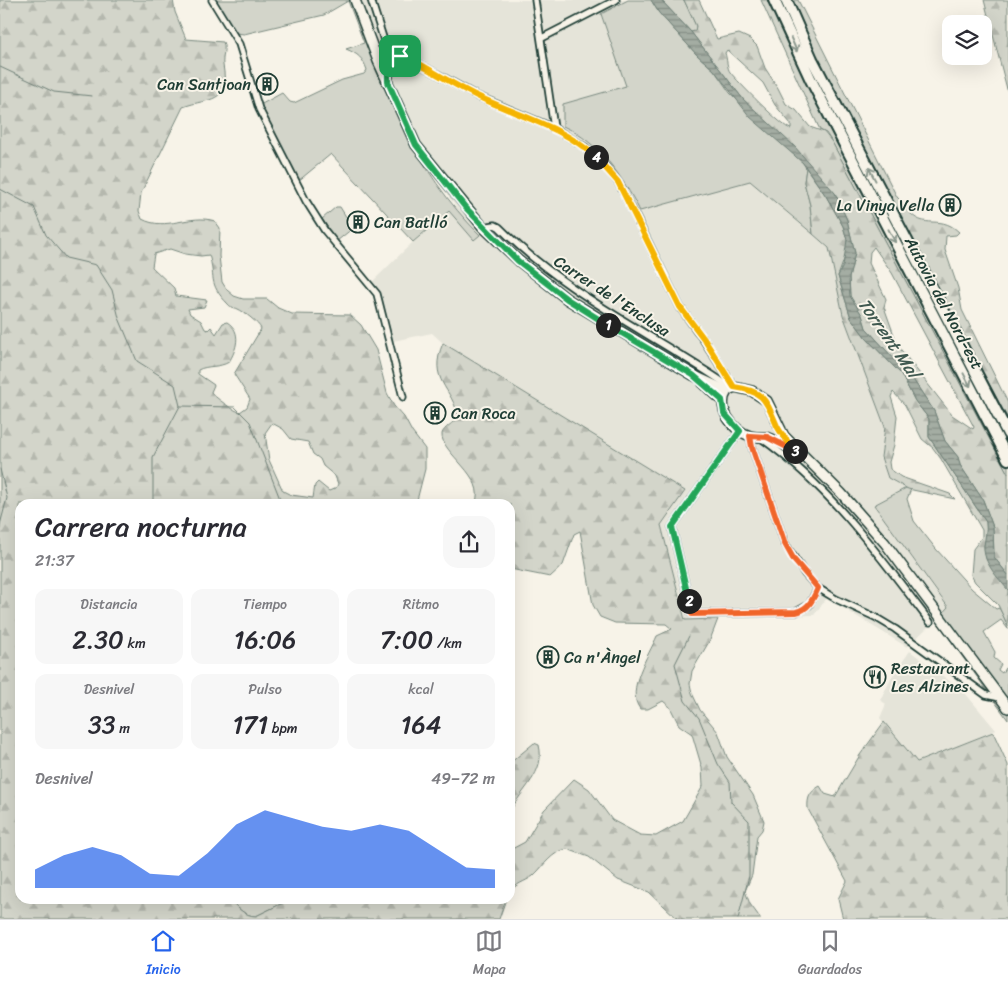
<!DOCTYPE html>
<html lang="es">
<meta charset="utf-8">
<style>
:root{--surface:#fff;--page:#f7f7f7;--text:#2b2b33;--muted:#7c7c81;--line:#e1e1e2;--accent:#2563eb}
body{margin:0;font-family:Sriracha,sans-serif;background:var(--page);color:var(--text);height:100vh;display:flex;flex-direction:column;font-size:19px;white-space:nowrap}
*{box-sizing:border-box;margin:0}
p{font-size:16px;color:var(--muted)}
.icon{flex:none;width:28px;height:28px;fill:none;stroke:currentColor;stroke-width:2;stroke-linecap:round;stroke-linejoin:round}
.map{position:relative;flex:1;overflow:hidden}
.sheet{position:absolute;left:15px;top:499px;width:500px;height:405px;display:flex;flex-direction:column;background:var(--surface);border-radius:15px;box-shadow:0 5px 20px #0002}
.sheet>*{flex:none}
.controls{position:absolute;left:942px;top:15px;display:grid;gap:10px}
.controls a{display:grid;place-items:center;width:50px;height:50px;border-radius:10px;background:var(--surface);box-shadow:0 5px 20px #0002;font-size:25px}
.pin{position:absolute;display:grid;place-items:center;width:42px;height:42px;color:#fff;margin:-21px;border-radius:10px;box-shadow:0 2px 8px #0006}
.km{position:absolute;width:25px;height:25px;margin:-12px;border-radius:50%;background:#222;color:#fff;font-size:14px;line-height:25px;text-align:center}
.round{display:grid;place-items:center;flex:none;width:52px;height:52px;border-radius:15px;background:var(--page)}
.overview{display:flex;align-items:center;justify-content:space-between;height:85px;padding:0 20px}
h1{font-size:28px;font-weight:600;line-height:38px}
.figures{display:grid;grid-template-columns:repeat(3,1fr);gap:8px;height:85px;padding:5px 20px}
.figures div{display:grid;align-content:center;border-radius:12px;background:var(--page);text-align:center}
.figures b{font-size:25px;font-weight:600}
.figures small{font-size:14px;font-weight:400}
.figures p{font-size:14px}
.chart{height:140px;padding:10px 20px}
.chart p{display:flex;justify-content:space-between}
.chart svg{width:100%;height:90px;margin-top:5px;fill:var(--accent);opacity:.7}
.menu{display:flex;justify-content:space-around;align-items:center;height:70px;border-top:1px solid var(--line);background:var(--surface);font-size:14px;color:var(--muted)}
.menu a{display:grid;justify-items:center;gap:2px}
.menu .on{color:var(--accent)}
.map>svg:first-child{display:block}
</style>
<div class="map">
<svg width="1008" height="919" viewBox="0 0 1008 919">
<defs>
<pattern id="forest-firs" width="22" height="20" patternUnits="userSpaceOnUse" patternTransform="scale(1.25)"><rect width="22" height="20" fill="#d3d5ca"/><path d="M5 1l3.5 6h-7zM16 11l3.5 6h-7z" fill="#b5b8ae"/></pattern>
<pattern id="water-rules" width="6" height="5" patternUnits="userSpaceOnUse" patternTransform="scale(1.25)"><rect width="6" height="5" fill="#a4ada3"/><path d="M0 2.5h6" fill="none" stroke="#858e86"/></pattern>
</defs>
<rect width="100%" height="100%" fill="#f7f3e8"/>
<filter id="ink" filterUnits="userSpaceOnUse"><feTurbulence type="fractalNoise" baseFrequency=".02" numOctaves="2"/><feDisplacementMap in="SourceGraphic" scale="10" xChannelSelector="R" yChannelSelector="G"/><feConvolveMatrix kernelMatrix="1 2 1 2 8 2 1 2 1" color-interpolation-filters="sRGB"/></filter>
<g filter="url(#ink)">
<path fill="#e5e4d9" d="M352 0H628L601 14 627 86 563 104V125L583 135 609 161 623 179 640 211 750 181 829 248 843 315 885 427 881 457 888 478 906 488 874 505 948 608 907 647 827 598 814 615 685 620 661 525 684 491 443 343 432 333 393 341 381 296 371 283 413 242 456 206 423 161 392 108 369 50Z
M910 651 965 693 996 730 974 740 916 762 880 718 886 704 880 700 893 675Z"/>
<path fill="#d3d5ca" stroke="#79897f" d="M214 0H352C380 85 416 172 480 235L474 240 449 211 413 242 331 154 297 182 260 105 282 93 290 102 294 103 342 80 364 74 367 70C363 58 358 54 346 49L364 43 348 1 324 15 244 34 236 33Z
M628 0H651L659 13 697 55 714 70 730 93 803 163 806 168 804 182 810 205 813 234 750 181 640 211C622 176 600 143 563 126V104L626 86 601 14Z
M661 0H684L696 26 695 31 691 32Z
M761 0H798L897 197 902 202 898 214 1008 419V474L832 142 826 133 820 130Z
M336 207H340L353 228 337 241 322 219Z
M906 488 911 489 907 499 914 521 936 549 972 589 996 609 999 608C1002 613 1007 623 1008 629L1001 620 984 632 995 652 994 658 1001 664 998 670 1002 673 1005 668H1008V720L936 620 948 607 874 505Z
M229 899H291L256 916C244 916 237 907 229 899Z"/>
<path fill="url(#forest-firs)" stroke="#79897f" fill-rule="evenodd" d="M0 0H173L175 12 186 39 223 42C226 48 222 57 223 65 230 105 210 97 183 107L141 193 139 211 142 219C166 232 190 213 215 221L220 228 219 256 222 282 227 290 234 296 243 299H267L278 308 292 314 350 315 361 325 376 350 387 393 394 406 404 417 412 432 425 449V469L416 504H20V899H229C237 907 244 916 256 916L291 899H506L499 919H0ZM170 249 185 254 201 256 209 255C216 277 207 283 228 304 231 308 234 307 238 309 243 311 260 324 261 329L234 374 250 399 247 407 240 412C235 412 213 396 211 392L214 385 198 374V370C207 365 219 368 229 362 236 350 243 332 227 322L223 323 216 334 211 327 208 330 205 329 201 321 190 314 188 309 204 307 207 300 176 296 174 288 152 267 154 254ZM272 423 283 429 291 439 308 442 313 454 320 459 323 466 335 476 338 484 336 488 329 491 318 482 315 485 313 498 291 495 283 491 269 460 265 433Z
M684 0H699L717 39 739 34 750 39 757 46 765 68 778 88 786 104 796 110 810 127 824 132 832 142 1008 474V575L994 557 993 527 983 500 960 465 958 457 945 441 934 411 914 381 866 328 862 315 850 296 849 278 855 253 847 220 835 193 743 99 691 32 695 31 696 26ZM727 50 763 83 775 105 791 124V129C783 128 737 81 730 72 727 68 727 59 725 53ZM874 247 892 273 974 427 973 429 952 415 898 346 884 307 886 299 869 263 870 252Z
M984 0H1008V93Z
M806 168 826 196 843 226 847 240 846 254 838 276 851 318 866 338 901 374 915 401 929 419V437L986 522 987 532 984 546 986 559 1008 590V626L998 605 975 582 971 575 973 549 982 537V530L941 459 933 448 922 439 905 405 893 392 891 397 897 416 894 445 889 462 890 469 901 477 950 494 955 499 908 489 888 478 881 457 885 427 843 315 829 248 813 234 810 205 804 182Z
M902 202C922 236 937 211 959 232L956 235 946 236 945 250 958 288 962 310 1008 403V419L898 214Z
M443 343 685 491 661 525 685 620 718 619 710 640 692 671 690 684 692 693 700 710 718 732 727 757 753 795 764 821 762 830 757 836 752 875 745 891 750 904 761 919H678L649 892 618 880 589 857 567 849C551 852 544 866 533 876 525 882 516 883 510 892V850L525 842 544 810 574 779 589 789 612 820 640 835 656 836 683 821 703 786 702 768 692 734 679 725 670 707 663 701 648 709H640C625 690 649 655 657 636L672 629 666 624 615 623 600 617 593 605 580 531 574 534 563 565 550 577 510 569V504H475C488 477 440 453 442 434 443 428 454 423 458 417 453 387 427 381 443 343Z
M884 722 917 762 993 732 1008 765V919H843L838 899 847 881 808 809C807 797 810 792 820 786L825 794 835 797 860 755Z
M534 743 539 745C546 773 521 789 510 812V763Z"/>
<path fill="url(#water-rules)" stroke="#6f8077" d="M651 0H661L691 32 743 99 795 147 835 193 847 220 855 253 849 278 850 296 862 315 866 328 914 381 934 411 945 441 958 457 960 465 983 500 993 527 994 557 1008 575V590C998 578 983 563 984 546 985 537 987 531 986 522L929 437V419L915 401 901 374 866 338 851 318 838 276 843 266 847 240 843 226 826 196 803 163 750 117 714 70 697 55 659 13Z"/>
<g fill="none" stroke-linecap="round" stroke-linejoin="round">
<path stroke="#6f8077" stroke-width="1" d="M0 67 54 92 92 96
M0 189 34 207 46 235 66 258 96 265 112 290 119 318 137 361 175 385 180 406 153 457V504
M180 406 235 407 250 422 282 504
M0 469 7 498 0 525
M689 636 675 664 685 701 699 718 718 764 730 782 731 802 749 821V876L738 919"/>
<g stroke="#1f3d34" stroke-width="9">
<path id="street" d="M212 0 239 44 259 109 306 201 325 231 377 294 403 397
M371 0 386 47
M535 0 554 128
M542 38 616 0
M410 59 477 96 554 128 585 147 606 167 618 182 633 211 680 307 703 339 734 387
M483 227 495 225 499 227C569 297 652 333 732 388
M740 431 672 527 692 614 796 612 809 605 818 588
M750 436 752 447 785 544 805 574 818 588 836 599 875 617 895 629 986 695 1001 698
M761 438C829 486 880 556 930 622"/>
</g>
<g stroke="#1f3d34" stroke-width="12">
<path id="secondary" d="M355 0 378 61 416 145 483 227 519 261 567 299 693 375 727 391
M388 77C387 66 391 61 394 52L391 46 386 47 380 54 378 61C391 63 396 55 410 59
M703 383 722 400
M797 452C788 447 778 441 769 438 763 436 756 438 750 436 732 430 716 408 727 391L734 387 752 391 767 401 784 436 841 493 885 543 1008 708"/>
</g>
<g stroke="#1f3d34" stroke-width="14">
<path id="highway" d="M774 0 811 80 1008 459
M786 0 812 59 1008 434"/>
</g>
<use href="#street" stroke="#f7f3e8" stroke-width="5.5"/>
<use href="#secondary" stroke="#f7f3e8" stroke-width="9"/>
<use href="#highway" stroke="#f7f3e8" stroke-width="10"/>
</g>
<defs><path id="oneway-shaft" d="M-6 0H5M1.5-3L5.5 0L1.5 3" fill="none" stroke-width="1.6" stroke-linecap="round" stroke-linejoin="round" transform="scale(1.25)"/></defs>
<g stroke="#8b988e">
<use href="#oneway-shaft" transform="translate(794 45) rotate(66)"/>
<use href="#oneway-shaft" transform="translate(872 174) rotate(-118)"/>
<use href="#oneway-shaft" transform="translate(892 236) rotate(62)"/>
<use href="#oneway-shaft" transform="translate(967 380) rotate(62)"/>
</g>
</g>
<g fill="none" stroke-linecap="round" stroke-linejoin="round" filter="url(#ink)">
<g stroke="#fff" stroke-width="10">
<path id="split-1" d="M400 56 391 59 388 66V82L416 145 465 207 518 261 567 299 608 325"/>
</g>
<g stroke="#fff" stroke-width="10">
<path id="split-2" d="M608 325 693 375 722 400 724 413 740 431 672 527 689 601"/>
</g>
<g stroke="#fff" stroke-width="10">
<path id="split-3" d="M689 601 692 614 796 612C809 609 813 599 818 588L794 560 785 544 752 447 750 436 767 437 795 451"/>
</g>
<g stroke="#fff" stroke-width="10">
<path id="split-4" d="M596 157 618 182 680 307 704 339 734 387C765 391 766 401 777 426 782 436 790 444 797 452L795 451"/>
</g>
<g stroke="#fff" stroke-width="10">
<path id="split-5" d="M400 56 410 59C433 71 454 85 477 96 518 116 562 126 596 157"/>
</g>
<use href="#split-1" stroke="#22a559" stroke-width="6"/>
<use href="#split-2" stroke="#22a559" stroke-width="6"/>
<use href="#split-3" stroke="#f0652b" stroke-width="6"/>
<use href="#split-4" stroke="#f5b400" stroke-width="6"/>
<use href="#split-5" stroke="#f5b400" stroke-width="6"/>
</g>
<defs>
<g id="building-ring" transform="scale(1.125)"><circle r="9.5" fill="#f7f3e8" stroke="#1f3d34" stroke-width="1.5"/><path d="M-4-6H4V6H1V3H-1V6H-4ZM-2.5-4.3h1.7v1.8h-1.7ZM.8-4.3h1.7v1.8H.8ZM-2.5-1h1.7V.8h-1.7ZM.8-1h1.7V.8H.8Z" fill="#1f3d34"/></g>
<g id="restaurant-ring" transform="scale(1.125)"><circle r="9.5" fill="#f7f3e8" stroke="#1f3d34" stroke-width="1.5"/><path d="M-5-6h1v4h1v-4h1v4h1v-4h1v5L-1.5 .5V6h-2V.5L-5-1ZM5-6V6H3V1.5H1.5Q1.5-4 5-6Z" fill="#1f3d34"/></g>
</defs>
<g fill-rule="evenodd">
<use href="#building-ring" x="267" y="84"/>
<use href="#building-ring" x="950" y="205"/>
<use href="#building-ring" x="358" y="222"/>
<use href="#building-ring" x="435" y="413"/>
<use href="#building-ring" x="548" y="657"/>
<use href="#restaurant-ring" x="875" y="677"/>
</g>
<g text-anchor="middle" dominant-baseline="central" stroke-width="4" stroke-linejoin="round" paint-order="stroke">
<g font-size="16" fill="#1f3d34" stroke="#f7f3e8" text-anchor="start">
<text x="251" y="84" text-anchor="end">Can Santjoan</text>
<text x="934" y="205" text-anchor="end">La Vinya Vella</text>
<text x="374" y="222">Can Batlló</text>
<text x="451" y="413">Can Roca</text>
<text x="564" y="657">Ca n'Àngel</text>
<text x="891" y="668">Restaurant<tspan x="891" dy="18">Les Alzines</tspan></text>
</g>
<g font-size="16" fill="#1f3d34" stroke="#f7f3e8">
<text transform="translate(612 296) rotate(33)">Carrer de l'Enclusa</text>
<text transform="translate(944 303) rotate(62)">Autovia del Nord-est</text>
</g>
<g font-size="18" font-style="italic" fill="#405950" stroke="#f7f3e8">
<text transform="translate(889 338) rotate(55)">Torrent Mal</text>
</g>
</g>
</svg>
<div class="controls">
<a><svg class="icon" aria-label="layers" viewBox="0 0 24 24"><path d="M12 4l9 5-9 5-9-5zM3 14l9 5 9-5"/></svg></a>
</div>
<div class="pin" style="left:400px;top:56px;background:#1e9e55"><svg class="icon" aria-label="arrive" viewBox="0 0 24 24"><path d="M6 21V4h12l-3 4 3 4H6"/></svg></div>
<b class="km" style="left:608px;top:325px">1</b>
<b class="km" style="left:689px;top:601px">2</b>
<b class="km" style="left:795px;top:451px">3</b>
<b class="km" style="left:596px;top:157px">4</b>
<section class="sheet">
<div class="overview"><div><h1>Carrera nocturna</h1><p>21:37</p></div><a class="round"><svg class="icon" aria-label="share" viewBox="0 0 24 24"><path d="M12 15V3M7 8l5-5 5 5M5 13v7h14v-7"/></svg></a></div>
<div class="figures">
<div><p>Distancia</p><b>2.30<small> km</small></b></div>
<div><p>Tiempo</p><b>16:06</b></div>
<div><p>Ritmo</p><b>7:00<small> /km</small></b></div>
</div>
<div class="figures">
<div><p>Desnivel</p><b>33<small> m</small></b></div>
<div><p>Pulso</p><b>171<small> bpm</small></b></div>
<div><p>kcal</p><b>164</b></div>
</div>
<div class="chart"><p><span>Desnivel</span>49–72 m</p>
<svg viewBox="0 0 160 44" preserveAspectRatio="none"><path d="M0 44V35L10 28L20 24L30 28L40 37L50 38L60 27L70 13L80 6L90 10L100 14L110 16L120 13L130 16L140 25L150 34L160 35V44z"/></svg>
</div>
</section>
</div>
<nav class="menu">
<a class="on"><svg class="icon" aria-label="home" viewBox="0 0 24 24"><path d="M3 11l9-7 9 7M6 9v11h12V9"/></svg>Inicio</a>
<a><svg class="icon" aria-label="map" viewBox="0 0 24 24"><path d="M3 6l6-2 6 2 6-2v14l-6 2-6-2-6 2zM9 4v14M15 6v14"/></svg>Mapa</a>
<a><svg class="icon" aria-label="saved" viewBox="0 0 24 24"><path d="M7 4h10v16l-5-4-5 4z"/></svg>Guardados</a>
</nav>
